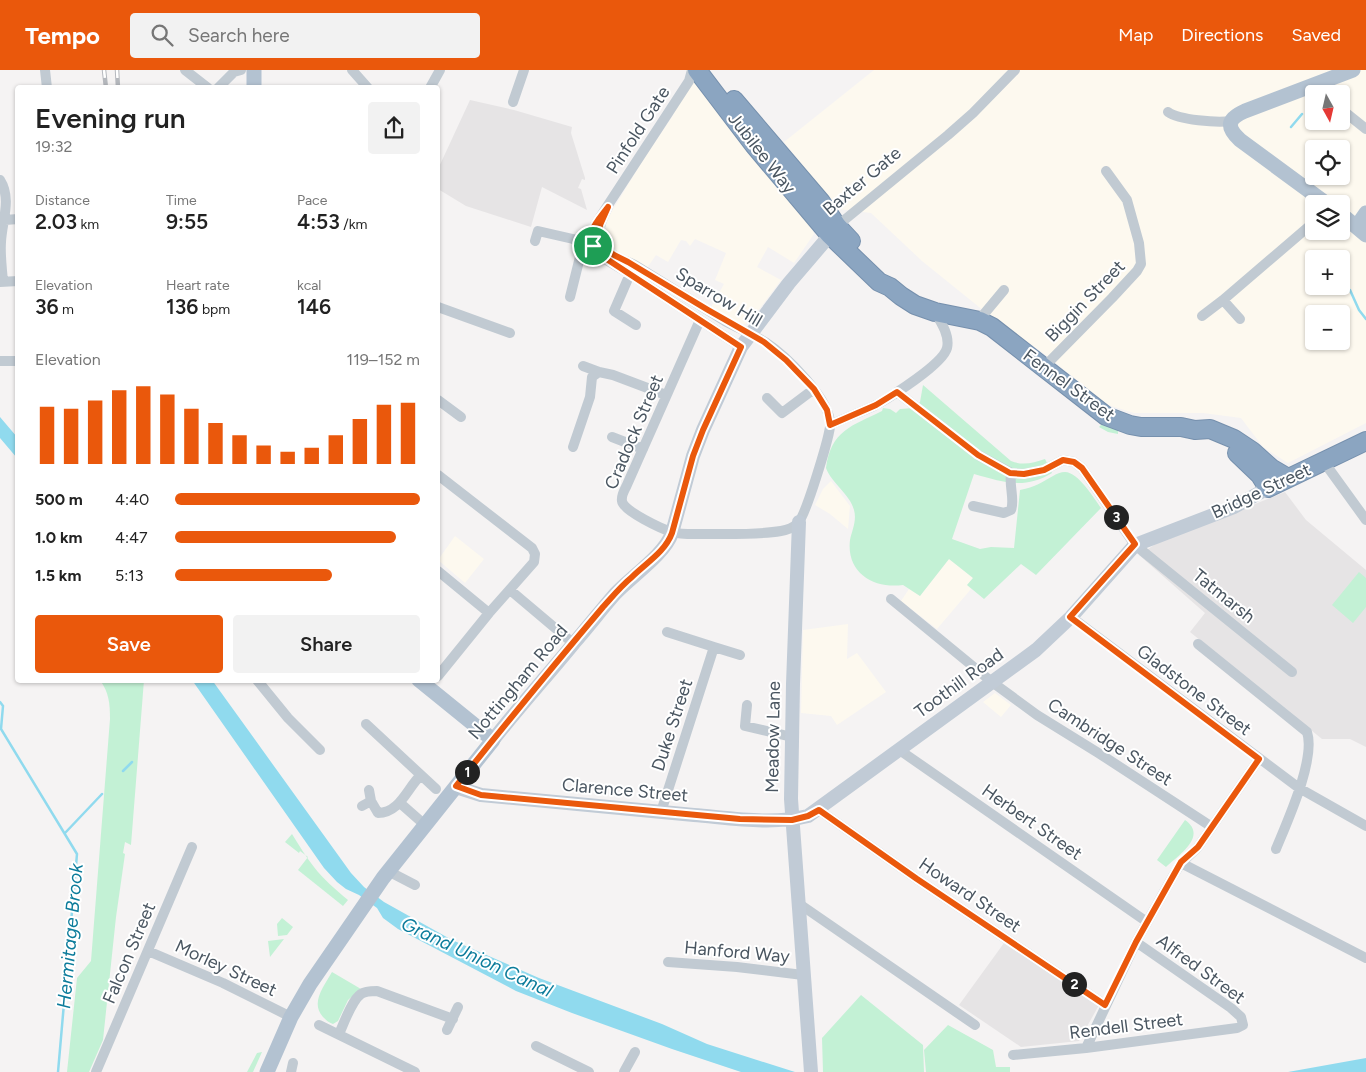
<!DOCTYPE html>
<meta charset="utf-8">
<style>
:root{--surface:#fff;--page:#f2f2f2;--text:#222;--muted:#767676;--accent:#ea580c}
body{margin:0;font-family:Figtree,sans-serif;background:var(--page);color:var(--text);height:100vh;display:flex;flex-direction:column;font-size:19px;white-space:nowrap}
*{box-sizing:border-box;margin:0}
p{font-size:16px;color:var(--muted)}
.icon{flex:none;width:28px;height:28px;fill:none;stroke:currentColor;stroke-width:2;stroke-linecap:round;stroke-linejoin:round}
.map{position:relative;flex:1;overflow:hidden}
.details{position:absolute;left:15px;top:15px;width:425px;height:598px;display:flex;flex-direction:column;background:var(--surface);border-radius:5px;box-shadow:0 1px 4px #0004}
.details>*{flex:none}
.needle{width:32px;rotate:172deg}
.buttons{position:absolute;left:1305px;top:15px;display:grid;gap:10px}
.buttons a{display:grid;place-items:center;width:45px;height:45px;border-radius:5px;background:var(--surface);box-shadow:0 1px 4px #0004;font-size:25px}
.pin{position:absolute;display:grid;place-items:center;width:42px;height:42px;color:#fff;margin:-21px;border:2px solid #fff;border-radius:50%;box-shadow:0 1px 5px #0007}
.km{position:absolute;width:25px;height:25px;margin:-12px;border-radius:50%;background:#222;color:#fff;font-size:14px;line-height:25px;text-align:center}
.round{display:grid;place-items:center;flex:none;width:52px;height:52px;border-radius:5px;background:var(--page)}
.overview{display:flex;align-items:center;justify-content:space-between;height:85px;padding:0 20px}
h1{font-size:28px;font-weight:600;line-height:38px}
.figures{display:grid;grid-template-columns:repeat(3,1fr);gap:8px;height:85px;padding:5px 20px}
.figures div{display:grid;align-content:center}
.figures b{font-size:21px;font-weight:600}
.figures small{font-size:14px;font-weight:400}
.figures p{font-size:14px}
.chart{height:140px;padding:10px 20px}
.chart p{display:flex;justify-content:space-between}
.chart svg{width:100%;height:90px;margin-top:5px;stroke:var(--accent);stroke-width:6}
.primary-button{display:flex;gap:10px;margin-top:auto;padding:10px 20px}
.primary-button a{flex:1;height:58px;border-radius:5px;background:var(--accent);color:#fff;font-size:20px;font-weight:600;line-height:58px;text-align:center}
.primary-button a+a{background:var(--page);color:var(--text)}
ul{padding:0 20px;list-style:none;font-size:16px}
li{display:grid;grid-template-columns:80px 60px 1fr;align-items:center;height:38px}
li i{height:12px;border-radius:6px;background:var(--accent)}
header{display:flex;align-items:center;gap:30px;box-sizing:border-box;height:70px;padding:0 25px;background:var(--accent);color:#fff}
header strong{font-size:24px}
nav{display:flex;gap:28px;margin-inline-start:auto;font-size:18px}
.search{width:350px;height:45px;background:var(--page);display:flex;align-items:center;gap:12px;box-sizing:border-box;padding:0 18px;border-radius:5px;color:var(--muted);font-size:19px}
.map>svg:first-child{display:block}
</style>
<header>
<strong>Tempo</strong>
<div class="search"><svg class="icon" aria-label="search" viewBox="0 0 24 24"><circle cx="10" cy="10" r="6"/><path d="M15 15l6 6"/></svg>Search here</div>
<nav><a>Map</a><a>Directions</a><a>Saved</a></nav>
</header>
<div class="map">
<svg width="1366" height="1002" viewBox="0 0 1366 1002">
<rect width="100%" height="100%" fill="#f5f3f3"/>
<path fill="#fdf9ef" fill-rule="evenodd" d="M874 0H1366V353L1288 393 1263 377 1241 348 1203 343H1134L1108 335 1047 286 984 241 922 191 871 143 838 139 784 72ZM1314 24H1341V51H1314ZM1314 79H1341V106H1314ZM1314 134H1341V161H1314ZM1314 189H1341V216H1314ZM1314 244H1341V271H1314Z
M692 8 760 89 812 159 814 164 794 193 768 177 757 197 781 210 749 253 743 254 734 251 710 239 724 214 715 210 726 183 695 169 690 176 686 171 681 170 668 192 656 185 647 198 613 179 608 175 604 168V159L606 151 643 90 672 47Z
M831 411 850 436 848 459 830 444 815 435 823 419Z
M455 466 484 489 465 513 438 490Z
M949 489 973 508 967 515 971 519 937 559 901 531 909 519 920 526Z
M848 554 847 589 857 583 886 622 837 655 831 646 801 643 803 560Z
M995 623 1011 635 1001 647 983 632Z"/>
<path fill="#e6e4e5" d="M470 30 514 40 572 57 571 63 585 108V110L582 109 578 118 581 119 587 140 542 117 531 157 466 136 438 119V99Z
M1285 422 1306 450 1366 500V677L1350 669H1322L1190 562 1205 543 1139 485 1157 473Z
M1004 873 1099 935 1079 971 1021 977 959 935Z"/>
<path fill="#c3f1d5" d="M923 315 1011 391C1023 396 1033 393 1045 389L1052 403C1024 420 1003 412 974 404L952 469 980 479 991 477 1014 478 1020 420C1036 417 1040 413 1053 406 1056 404 1061 402 1065 402 1078 402 1094 428 1101 438L1036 505 1021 494 984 529 967 515 973 508 949 489 920 526 903 515C874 519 846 503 850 470 852 460 857 451 854 440 850 424 832 414 826 398 831 360 852 356 882 341L883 338 890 339 896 343 900 339 914 338 920 332Z
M1103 353 1118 360V364L1108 362 1099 357Z
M1359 502 1366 508V537L1353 553 1332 535Z
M100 610H144L131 775 125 772 123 783 125 784 116 847 103 970 89 1002H67L77 908 91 891 110 649C110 633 109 623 100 610Z
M1185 750C1208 766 1179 785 1166 797L1157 790Z
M292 764C299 775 306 787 314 797 323 809 336 820 348 830L343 836 298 800 308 787 300 781 299 783 285 772Z
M282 848 293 857 287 865 278 866 277 854Z
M284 869 270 887 268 871Z
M332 902 361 919 348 930 338 951 333 954C328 952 326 950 323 947 310 933 324 916 332 902Z
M861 925 923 975 924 1002H823L822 968Z
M948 955 993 980 996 997H1010V1002H926L924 980Z
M262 982 253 1002H247L257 983Z"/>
<path fill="#90daee" d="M0 347 17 367V388L0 368Z
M192 610H212L351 803 364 817 384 832 452 870 539 908 662 954 707 974 795 1002H741L672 979 572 943 516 921 398 859 383 848 377 838 359 825 346 819 337 812 324 798Z
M1366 988V1002H1288Z"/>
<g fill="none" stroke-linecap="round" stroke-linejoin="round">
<path stroke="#90daee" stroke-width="2.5" d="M1291 57 1302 44
M1350 220 1359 240 1366 249
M0 632 3 636 1 659 77 784 58 1002
M123 701 132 692
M65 763 102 724"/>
<g stroke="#7690ad" stroke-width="20">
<path id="highway" d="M697 0 754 75 829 164 879 212 890 217 901 226 915 235 935 242 980 251 992 257 1106 346 1130 355 1141 357H1181L1195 360 1210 359 1234 369 1252 381 1271 398 1288 408
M734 30 821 132 837 156 851 171
M1237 383 1260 405 1268 418 1366 371"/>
</g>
<path stroke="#c1cad2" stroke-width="10" d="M45 0 47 18
M185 0 208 18
M352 0 368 18
M692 0 689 11 595 155 590 169 596 183 603 188 630 204 741 277
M218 18 234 2 241 0
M430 18 440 0
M513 32 524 0
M1341 39 1366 59
M1168 42C1179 50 1217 53 1231 51
M0 110C12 129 2 151 1 172 0 185 2 199 3 212
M608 137C603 148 594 164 603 176 610 186 628 191 638 197 667 215 696 233 725 251 738 258 752 264 765 272 785 285 833 331 830 357 828 371 806 445 798 453 794 457 787 460 781 461 757 465 730 464 706 464 695 464 682 465 672 462 662 459 623 441 622 431 621 426 624 421 626 417L700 250
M5 150 18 149
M837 156 948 65 973 43 1015 0
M535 171 538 161 573 169 593 177
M630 204 614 241 636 255
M0 212 18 211
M570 227 580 187 581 173
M1223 230 1240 249
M438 237 510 263
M1202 246 1223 230 1314 152
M980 251 984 244 1004 220
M0 291H18
M583 296 599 302
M1043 298 1112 228 1137 201 1141 194 1139 173 1127 130 1106 101
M897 322 978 385 1011 403 1024 404 1044 400 1063 390 1074 392 1082 398 1135 475 1292 602
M767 328 782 343 814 319
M438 330 461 347
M830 355C845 348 861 342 876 335 892 326 943 294 947 278 950 266 941 252 935 242
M612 367 643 379
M573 377 590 327 592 307 599 302 613 305 666 325
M1324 392 1366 450
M438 405 532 478 535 484 534 492 489 543 438 606
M973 436 1004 443 1011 440C1015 430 1009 417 1011 403
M438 501 489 543
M510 520 574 574
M891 529 992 612 1037 645 1100 684 1212 757
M1071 547 1299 718 1366 756
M667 562 714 577
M1198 574 1307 662C1316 689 1287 752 1276 779
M257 610 288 648 320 680
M747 635 745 656 792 667
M366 654 436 719
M898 679 1147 852
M371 731 378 743C400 743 407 718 421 705
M400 733 425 755
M362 736 371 731 369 720
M819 740 917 809 1105 935
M661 742 714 577 740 585
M1181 793 1366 888
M388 801 415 815
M798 833 975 955
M148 881 223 913 291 947
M668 892 737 897 803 905
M319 955 415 1002
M447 960 458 937
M339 964C344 953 352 930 361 924 365 921 371 921 377 921L453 949
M536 976 589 1002
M1086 978 1136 872 1173 806 1181 793 1198 777 1259 689
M1013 985 1086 978 1237 958 1243 955 1241 947 1231 938 1136 872
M96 1002 192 777
M291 1002 293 993
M624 1002 635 982"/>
<path stroke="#c1cbd6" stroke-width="14" d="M799 452 793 614 791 729 811 1002
M493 670C519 637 547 606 574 573 588 557 601 540 615 524 632 506 665 484 672 463L693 386 703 360 741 277 789 213 836 158
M456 717 481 725C552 732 623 739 694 745 731 748 772 755 808 746L1036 580 1071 547 1135 475 1234 437 1268 418"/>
<path stroke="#b3c2d1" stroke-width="15" d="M254 18V0
M1327 134 1240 70C1226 57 1227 49 1245 41L1353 0
M1341 144 1366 165
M1357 156 1366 143
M267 1002 291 947 310 914 383 808 493 670 419 610"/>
<use href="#highway" stroke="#8ba5c1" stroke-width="18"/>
<g stroke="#b5b8bd" stroke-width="4.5">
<path id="rail" d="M104 0 106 18
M117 0 118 18"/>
</g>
<use href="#rail" stroke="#fff" stroke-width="2.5" stroke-dasharray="8" stroke-linecap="butt"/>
</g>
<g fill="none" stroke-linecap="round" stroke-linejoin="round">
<g stroke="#fff" stroke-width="10">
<path id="route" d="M608 137 600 155 599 166 603 176 614 185 628 192 708 240 764 272 786 290 814 319 827 340 830 355 876 335 897 322 978 385 1010 403 1024 404 1044 400 1063 390 1074 392 1082 398 1135 474 1070 547 1259 689 1198 777 1181 792 1136 872 1105 935 917 809 819 740 808 746 792 750 740 749 481 725 456 716C504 656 553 596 603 537 612 527 621 516 632 507 646 493 665 482 672 463L693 386 703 360 741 277 596 182C584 163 596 153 608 137Z"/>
</g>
<use href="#route" stroke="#ea580c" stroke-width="6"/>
</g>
<g text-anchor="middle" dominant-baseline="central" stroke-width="4" stroke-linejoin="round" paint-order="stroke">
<g font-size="18" fill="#4a5661" stroke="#fff">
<text transform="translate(638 60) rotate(-57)">Pinfold Gate</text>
<text transform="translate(762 83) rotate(52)">Jubilee Way</text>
<text transform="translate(862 111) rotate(-40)">Baxter Gate</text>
<text transform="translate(719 227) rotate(31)">Sparrow Hill</text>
<text transform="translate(1085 231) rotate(-46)">Biggin Street</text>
<text transform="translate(1069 315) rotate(36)">Fennel Street</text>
<text transform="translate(634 362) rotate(-67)">Cradock Street</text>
<text transform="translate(1261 421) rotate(-25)">Bridge Street</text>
<text transform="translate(1224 526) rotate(39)">Tatmarsh</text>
<text transform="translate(518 612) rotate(-50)">Nottingham Road</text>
<text transform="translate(959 613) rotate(-36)">Toothill Road</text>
<text transform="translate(1194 620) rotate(37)">Gladstone Street</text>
<text transform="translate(672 655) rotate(-72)">Duke Street</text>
<text transform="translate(773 667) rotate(-89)">Meadow Lane</text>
<text transform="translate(1110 672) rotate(33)">Cambridge Street</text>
<text transform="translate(625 720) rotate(5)">Clarence Street</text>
<text transform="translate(1032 752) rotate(35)">Herbert Street</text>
<text transform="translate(970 825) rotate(34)">Howard Street</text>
<text transform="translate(737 882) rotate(5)">Hanford Way</text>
<text transform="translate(129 883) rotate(-67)">Falcon Street</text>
<text transform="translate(226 898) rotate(25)">Morley Street</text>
<text transform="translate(1201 899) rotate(36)">Alfred Street</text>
<text transform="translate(1126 956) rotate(-7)">Rendell Street</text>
</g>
<g font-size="19" font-style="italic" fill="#0c7c9b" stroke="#fff">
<text transform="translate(70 866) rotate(-85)">Hermitage Brook</text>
<text transform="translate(477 887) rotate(25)">Grand Union Canal</text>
</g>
</g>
</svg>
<div class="buttons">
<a><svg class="needle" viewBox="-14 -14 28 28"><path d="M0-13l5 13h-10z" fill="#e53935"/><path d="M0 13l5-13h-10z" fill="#767676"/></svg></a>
<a><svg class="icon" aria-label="locate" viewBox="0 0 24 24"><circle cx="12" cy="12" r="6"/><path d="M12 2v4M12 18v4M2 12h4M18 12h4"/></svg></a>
<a><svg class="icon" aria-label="layers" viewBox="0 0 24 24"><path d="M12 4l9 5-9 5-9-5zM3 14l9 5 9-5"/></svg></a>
<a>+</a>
<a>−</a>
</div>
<div class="pin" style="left:593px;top:176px;background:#1e9e55"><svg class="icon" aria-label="arrive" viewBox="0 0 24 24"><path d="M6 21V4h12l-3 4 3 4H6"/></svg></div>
<b class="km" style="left:467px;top:702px">1</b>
<b class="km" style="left:1074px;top:914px">2</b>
<b class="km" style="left:1116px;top:447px">3</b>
<section class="details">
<div class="overview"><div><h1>Evening run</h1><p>19:32</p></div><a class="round"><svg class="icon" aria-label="share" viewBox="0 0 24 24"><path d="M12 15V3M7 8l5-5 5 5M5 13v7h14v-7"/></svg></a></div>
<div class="figures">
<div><p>Distance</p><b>2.03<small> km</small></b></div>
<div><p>Time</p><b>9:55</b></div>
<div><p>Pace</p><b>4:53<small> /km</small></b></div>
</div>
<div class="figures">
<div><p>Elevation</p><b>36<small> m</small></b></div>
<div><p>Heart rate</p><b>136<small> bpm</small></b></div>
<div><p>kcal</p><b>146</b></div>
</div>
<div class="chart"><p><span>Elevation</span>119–152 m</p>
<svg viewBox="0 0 160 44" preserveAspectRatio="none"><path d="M5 44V16M15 44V17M25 44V13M35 44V8M45 44V6M55 44V10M65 44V17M75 44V24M85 44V30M95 44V35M105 44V38M115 44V36M125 44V30M135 44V22M145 44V15M155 44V14"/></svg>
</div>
<ul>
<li><b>500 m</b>4:40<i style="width:100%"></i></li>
<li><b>1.0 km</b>4:47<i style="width:90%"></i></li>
<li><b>1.5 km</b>5:13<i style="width:64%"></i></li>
</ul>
<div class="primary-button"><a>Save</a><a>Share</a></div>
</section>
</div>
